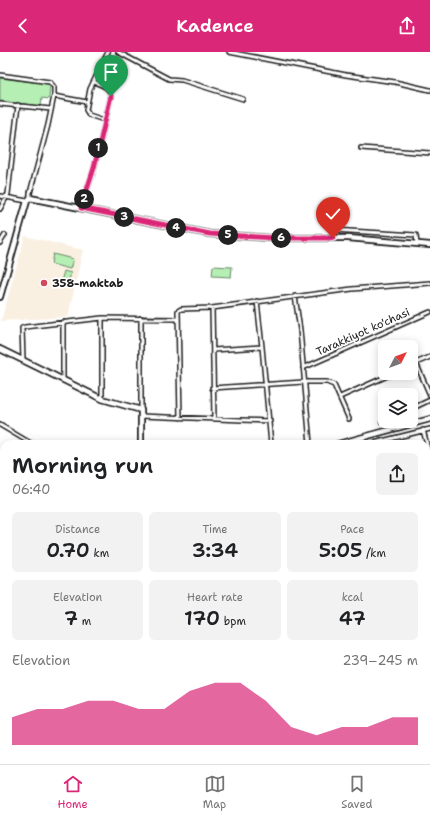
<!DOCTYPE html>
<meta charset="utf-8">
<style>
:root{--surface:#fff;--page:#f2f2f2;--text:#202124;--muted:#757577;--line:#e0e0e0;--accent:#db2777}
body{margin:0;font-family:"Shantell Sans",sans-serif;background:var(--page);color:var(--text);height:100vh;display:flex;flex-direction:column;font-size:15px;white-space:nowrap}
*{box-sizing:border-box;margin:0}
p{font-size:13px;color:var(--muted)}
.icon{flex:none;width:22px;height:22px;fill:none;stroke:currentColor;stroke-width:2;stroke-linecap:round;stroke-linejoin:round}
.map{position:relative;flex:1;overflow:hidden}
.drawer{position:absolute;left:0px;top:388px;width:430px;height:324px;display:flex;flex-direction:column;background:var(--surface);border-radius:12px 12px 0 0;box-shadow:0 2px 10px #0003}
.drawer>*{flex:none}
.needle{width:26px;rotate:48deg}
.fabs{position:absolute;left:378px;top:288px;display:grid;gap:8px}
.fabs a{display:grid;place-items:center;width:40px;height:40px;border-radius:6px;background:var(--surface);box-shadow:0 2px 10px #0003;font-size:20px}
.pin{position:absolute;display:grid;place-items:center;width:34px;height:34px;color:#fff;margin:-41px -17px;border-radius:50% 50% 50% 0;rotate:-45deg;box-shadow:0 0 4px #0007}
.pin .icon{rotate:45deg}
.km{position:absolute;width:20px;height:20px;margin:-10px;border-radius:50%;background:#222;color:#fff;font-size:11px;line-height:20px;text-align:center}
.round{display:grid;place-items:center;flex:none;width:42px;height:42px;border-radius:6px;background:var(--page)}
.overview{display:flex;align-items:center;justify-content:space-between;height:68px;padding:0 12px}
h1{font-size:22px;font-weight:600;line-height:30px}
.metrics{display:grid;grid-template-columns:repeat(3,1fr);gap:6px;height:68px;padding:4px 12px}
.metrics div{display:grid;align-content:center;border-radius:6px;background:var(--page);text-align:center}
.metrics b{font-size:20px;font-weight:600}
.metrics small{font-size:11px;font-weight:400}
.metrics p{font-size:11px}
.chart{height:112px;padding:8px 12px}
.chart p{display:flex;justify-content:space-between}
.chart svg{width:100%;height:72px;margin-top:4px;fill:var(--accent);opacity:.7}
header{display:flex;justify-content:space-between;align-items:center;height:52px;padding:0 12px;background:var(--accent);color:#fff;font-size:18px;font-weight:600}
.tabs{display:flex;justify-content:space-around;align-items:center;height:56px;border-top:1px solid var(--line);background:var(--surface);font-size:11px;color:var(--muted)}
.tabs a{display:grid;justify-items:center;gap:2px}
.tabs .on{color:var(--accent)}
.map>svg:first-child{display:block}
</style>
<header><svg class="icon" aria-label="back" viewBox="0 0 24 24"><path d="M15 5l-7 7 7 7"/></svg>Kadence<svg class="icon" aria-label="share" viewBox="0 0 24 24"><path d="M12 15V3M7 8l5-5 5 5M5 13v7h14v-7"/></svg></header>
<div class="map">
<svg width="430" height="712" viewBox="0 0 430 712">
<rect width="100%" height="100%" fill="#fff"/>
<filter id="ink" filterUnits="userSpaceOnUse"><feTurbulence type="fractalNoise" baseFrequency=".025" numOctaves="2"/><feDisplacementMap in="SourceGraphic" scale="8" xChannelSelector="R" yChannelSelector="G"/><feConvolveMatrix kernelMatrix="1 2 1 2 8 2 1 2 1" color-interpolation-filters="sRGB"/></filter>
<g filter="url(#ink)">
<path fill="#faf0e2" d="M25 184 83 198 68 265 1 269Z"/>
<path fill="#b5efb3" stroke="#688668" d="M0 26 50 32 49 47 42 46 41 54 0 49Z
M53 202 73 207 70 217 51 212Z
M213 214 232 215 231 225 212 224Z
M64 219 71 221 67 235 60 233Z"/>
<g fill="none" stroke-linecap="round" stroke-linejoin="round">
<path stroke="#60849a" stroke-width="1" d="M352 392 430 370
M0 483 4 482
M426 688 430 684
M0 700H4
M406 712 410 708"/>
<g stroke="#1c1c1c" stroke-width="6">
<path id="street" d="M118 0 169 27 182 28 243 47
M229 0 346 23 395 30 430 38
M0 23 50 30 54 35V44L87 50
M0 52 51 57
M104 68 89 63 86 58 90 37 108 0
M361 96 430 101
M0 144 27 149
M30 146V141L48 73 54 44
M81 156 94 117 111 44C110 35 102 33 94 30
M0 157 8 142 18 53
M332 162 333 186
M333 178 416 183 417 192
M0 191 5 183
M295 244 300 278 310 392
M257 249 262 295 271 392
M212 256 214 366
M102 266V347
M141 266V358
M63 270V328
M213 298 262 295
M23 308 22 276 25 275 102 266 178 267
M416 311 430 343
M411 313 430 305
M303 316 430 260
M212 336 304 330H327L334 333 349 367
M340 345 394 321
M411 357 430 348
M141 364 270 369
M180 366 178 259 181 257 212 256 352 237 430 231
M382 370 385 368
M0 373 32 392
M423 378 430 404
M370 392 430 377
M426 411 430 410
M426 445 430 443
M0 472 4 471
M426 479 430 478
M0 488 4 487
M426 507 430 509
M0 549H4
M426 557 430 559
M0 558 4 559
M429 679 430 682
M358 712 361 708
M429 712 430 703"/>
</g>
<g stroke="#1c1c1c" stroke-width="8">
<path id="secondary" d="M0 245 27 149 30 146 210 182 271 186H348L430 193
M0 297 102 347 141 358V392
M338 392 430 367"/>
</g>
<use href="#street" stroke="#fff" stroke-width="3"/>
<use href="#secondary" stroke="#fff" stroke-width="4.5"/>
</g>
</g>
<g fill="none" stroke-linecap="round" stroke-linejoin="round" filter="url(#ink)">
<g stroke="#fff" stroke-width="8">
<path id="route" d="M111 44 94 116 81 156 210 182 275 186H333"/>
</g>
<use href="#route" stroke="#db2777" stroke-width="5"/>
</g>
<circle fill="#d1495b" stroke="#fff" stroke-width="1.5" cx="44" cy="231" r="4"/>
<g text-anchor="middle" dominant-baseline="central" stroke-width="3.5" stroke-linejoin="round" paint-order="stroke">
<g font-size="11" font-weight="bold" fill="#1c1c1c" stroke="#fff" text-anchor="start">
<text x="52" y="231">358-maktab</text>
</g>
<g font-size="11" fill="#1c1c1c" stroke="#fff">
<text transform="translate(363 280) rotate(-24)">Tarakkiyot ko'chasi</text>
</g>
</g>
</svg>
<div class="fabs">
<a><svg class="needle" viewBox="-14 -14 28 28"><path d="M0-13l5 13h-10z" fill="#e53935"/><path d="M0 13l5-13h-10z" fill="#757577"/></svg></a>
<a><svg class="icon" aria-label="layers" viewBox="0 0 24 24"><path d="M12 4l9 5-9 5-9-5zM3 14l9 5 9-5"/></svg></a>
</div>
<div class="pin" style="left:111px;top:44px;background:#1e9e55"><svg class="icon" aria-label="arrive" viewBox="0 0 24 24"><path d="M6 21V4h12l-3 4 3 4H6"/></svg></div>
<div class="pin" style="left:333px;top:186px;background:#d93025"><svg class="icon" aria-label="check" viewBox="0 0 24 24"><path d="M5 12l5 5 9-10"/></svg></div>
<b class="km" style="left:98px;top:96px">1</b>
<b class="km" style="left:84px;top:147px">2</b>
<b class="km" style="left:124px;top:165px">3</b>
<b class="km" style="left:176px;top:176px">4</b>
<b class="km" style="left:228px;top:183px">5</b>
<b class="km" style="left:281px;top:186px">6</b>
<section class="drawer">
<div class="overview"><div><h1>Morning run</h1><p>06:40</p></div><a class="round"><svg class="icon" aria-label="share" viewBox="0 0 24 24"><path d="M12 15V3M7 8l5-5 5 5M5 13v7h14v-7"/></svg></a></div>
<div class="metrics">
<div><p>Distance</p><b>0.70<small> km</small></b></div>
<div><p>Time</p><b>3:34</b></div>
<div><p>Pace</p><b>5:05<small> /km</small></b></div>
</div>
<div class="metrics">
<div><p>Elevation</p><b>7<small> m</small></b></div>
<div><p>Heart rate</p><b>170<small> bpm</small></b></div>
<div><p>kcal</p><b>47</b></div>
</div>
<div class="chart"><p><span>Elevation</span>239–245 m</p>
<svg viewBox="0 0 160 44" preserveAspectRatio="none"><path d="M0 44V27L10 22L20 22L30 17L40 17L50 22L60 22L70 11L80 6L90 6L100 17L110 33L120 38L130 33L140 33L150 27L160 27V44z"/></svg>
</div>
</section>
</div>
<nav class="tabs">
<a class="on"><svg class="icon" aria-label="home" viewBox="0 0 24 24"><path d="M3 11l9-7 9 7M6 9v11h12V9"/></svg>Home</a>
<a><svg class="icon" aria-label="map" viewBox="0 0 24 24"><path d="M3 6l6-2 6 2 6-2v14l-6 2-6-2-6 2zM9 4v14M15 6v14"/></svg>Map</a>
<a><svg class="icon" aria-label="saved" viewBox="0 0 24 24"><path d="M7 4h10v16l-5-4-5 4z"/></svg>Saved</a>
</nav>
